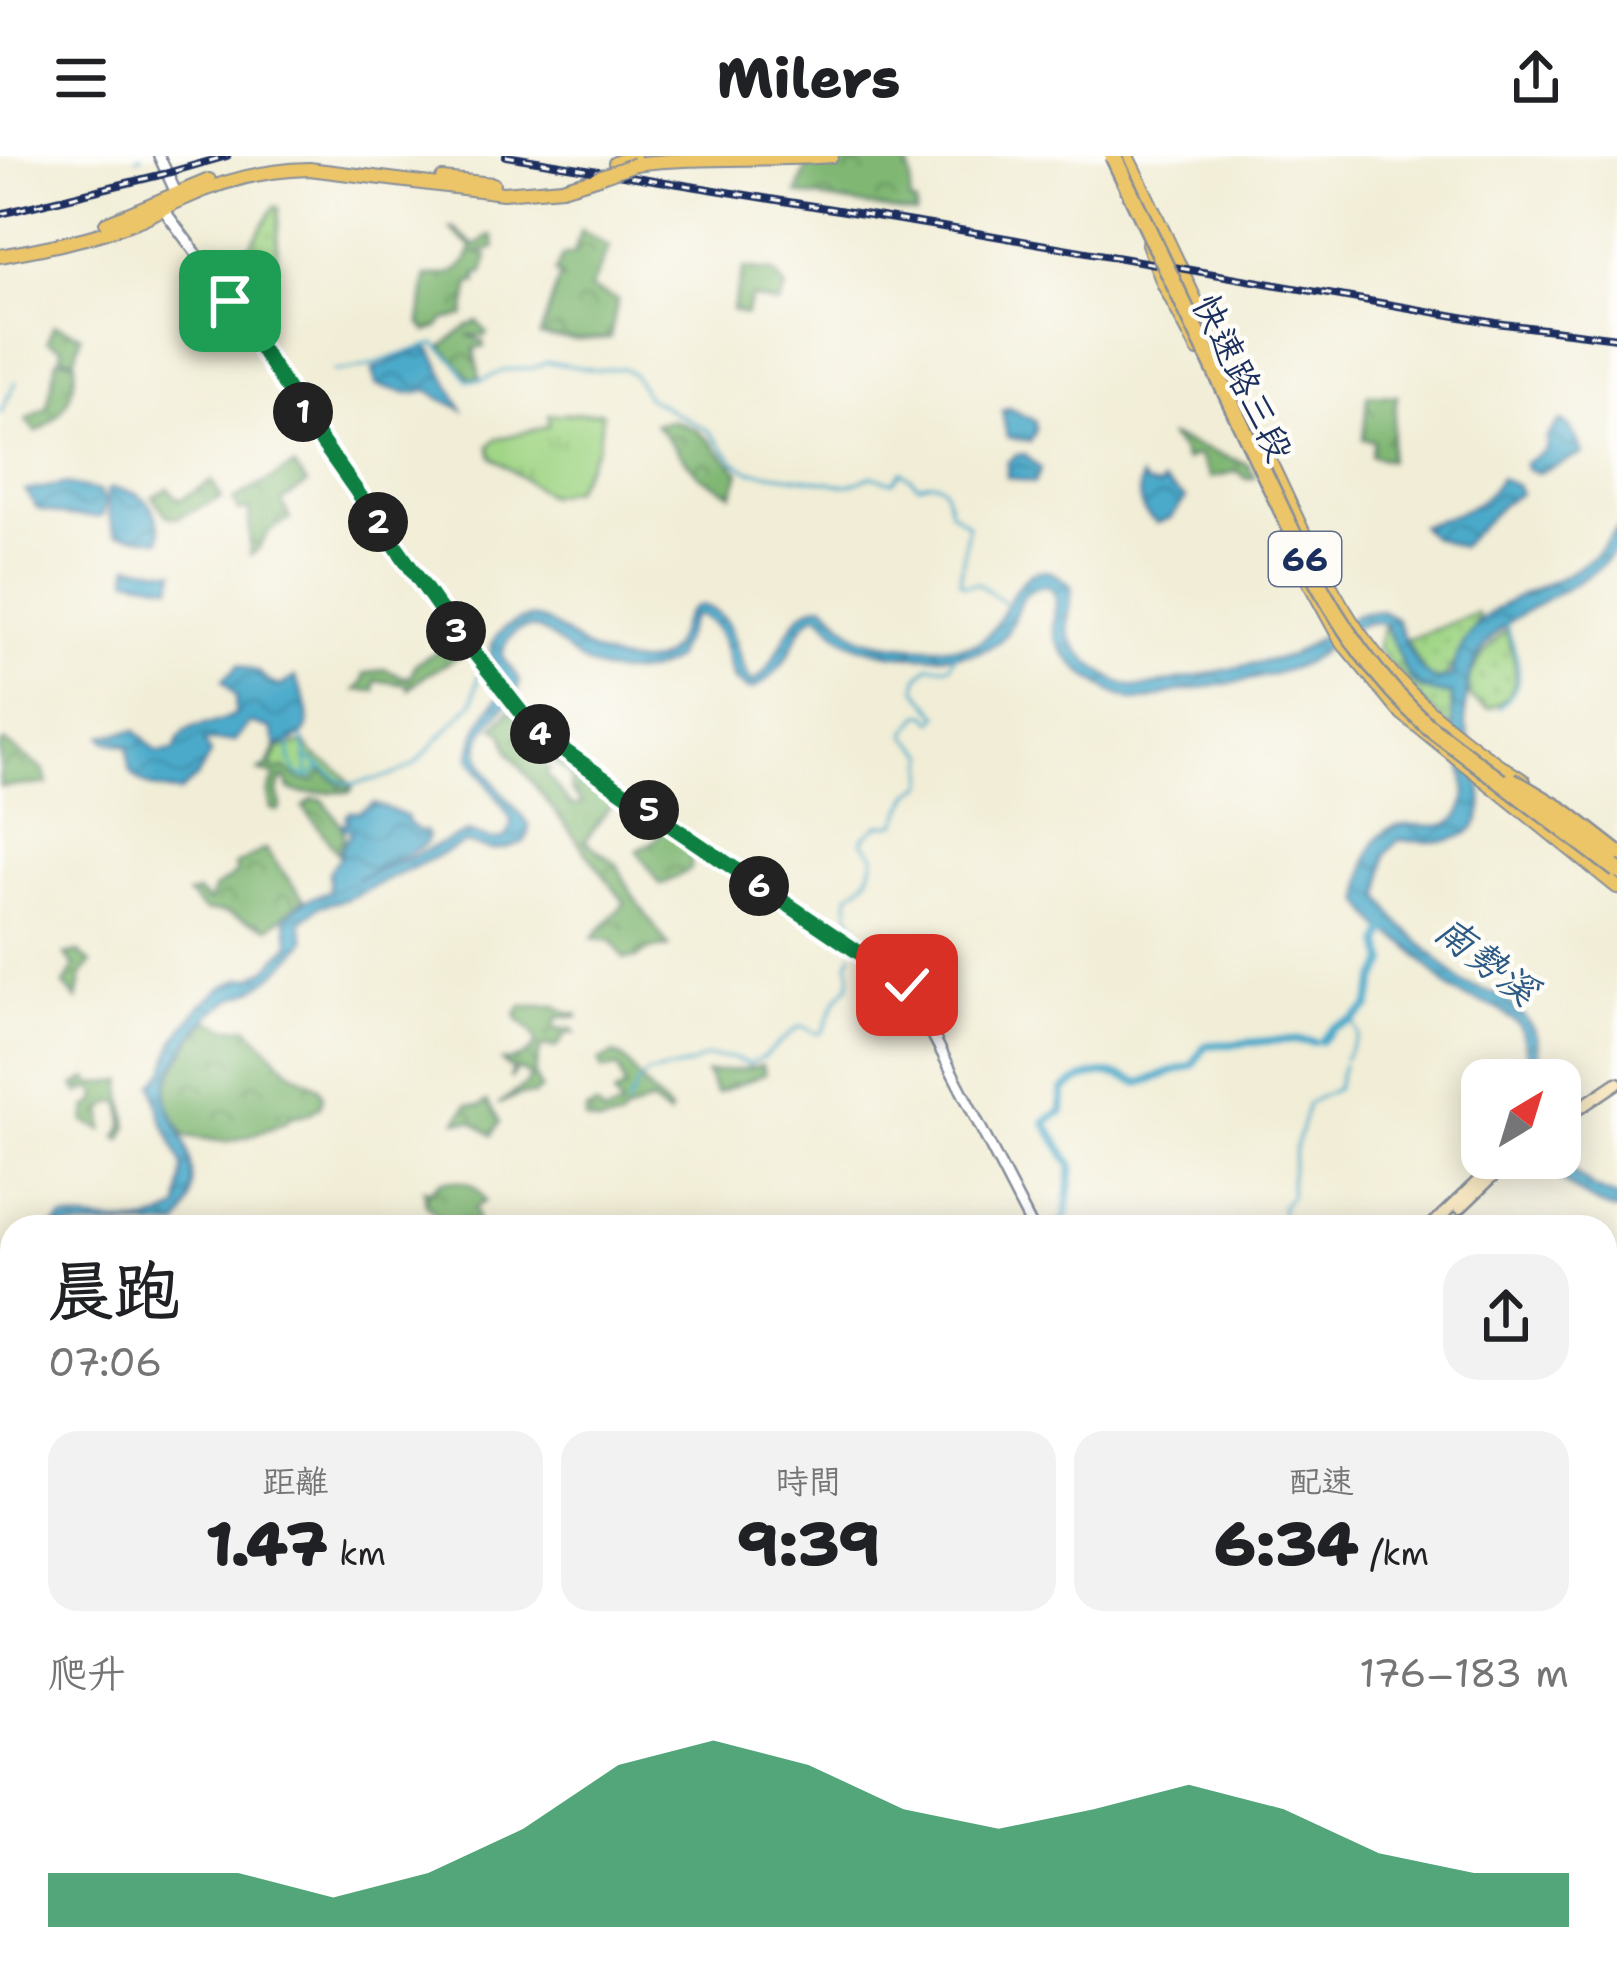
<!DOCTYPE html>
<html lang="zh-TW">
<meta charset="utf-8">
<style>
:root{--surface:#fff;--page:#f2f2f2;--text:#202124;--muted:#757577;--accent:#0b8043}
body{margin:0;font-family:"Shantell Sans","LXGW WenKai TC",sans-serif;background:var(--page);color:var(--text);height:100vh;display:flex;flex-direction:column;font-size:45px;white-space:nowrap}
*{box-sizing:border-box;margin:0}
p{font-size:39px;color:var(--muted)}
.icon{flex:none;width:66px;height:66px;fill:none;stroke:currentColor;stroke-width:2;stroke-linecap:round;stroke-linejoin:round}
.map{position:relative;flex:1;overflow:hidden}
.sheet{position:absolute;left:0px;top:1059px;width:1617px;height:771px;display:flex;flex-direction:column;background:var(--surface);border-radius:36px 36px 0 0;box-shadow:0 6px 30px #0003}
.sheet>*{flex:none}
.needle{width:78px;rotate:38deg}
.controls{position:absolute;left:1461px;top:903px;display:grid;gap:24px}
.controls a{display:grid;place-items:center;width:120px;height:120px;border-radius:24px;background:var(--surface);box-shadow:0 6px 30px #0003;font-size:60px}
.pin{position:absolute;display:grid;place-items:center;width:102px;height:102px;color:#fff;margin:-51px;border-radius:24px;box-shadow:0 6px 18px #0006}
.km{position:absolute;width:60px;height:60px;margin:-30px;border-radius:50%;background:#222;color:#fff;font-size:33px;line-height:60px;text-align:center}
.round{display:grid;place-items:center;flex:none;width:126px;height:126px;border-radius:36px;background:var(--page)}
.head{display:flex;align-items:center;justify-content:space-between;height:204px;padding:0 48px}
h1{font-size:66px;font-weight:800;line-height:90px}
.metrics{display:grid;grid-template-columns:repeat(3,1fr);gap:18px;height:204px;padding:12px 48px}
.metrics div{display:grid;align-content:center;border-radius:30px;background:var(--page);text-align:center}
.metrics b{font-size:60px;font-weight:800}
.metrics small{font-size:33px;font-weight:400}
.metrics p{font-size:33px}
.chart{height:336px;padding:24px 48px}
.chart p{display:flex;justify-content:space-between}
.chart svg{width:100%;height:216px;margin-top:12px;fill:var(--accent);opacity:.7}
header{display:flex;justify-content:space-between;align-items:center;height:156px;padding:0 48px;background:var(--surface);font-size:54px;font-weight:800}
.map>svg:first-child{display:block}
</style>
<header><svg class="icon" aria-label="menu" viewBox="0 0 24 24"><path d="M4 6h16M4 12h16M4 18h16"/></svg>Milers<svg class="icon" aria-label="share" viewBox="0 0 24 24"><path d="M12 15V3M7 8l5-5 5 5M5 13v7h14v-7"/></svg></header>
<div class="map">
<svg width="1617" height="1829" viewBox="0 0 1617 1829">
<defs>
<pattern id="grass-tufts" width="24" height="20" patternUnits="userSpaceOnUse" patternTransform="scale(3)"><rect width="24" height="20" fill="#a1d686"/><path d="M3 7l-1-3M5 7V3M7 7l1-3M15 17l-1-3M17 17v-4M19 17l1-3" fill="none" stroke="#8ab876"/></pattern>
<pattern id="forest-crowns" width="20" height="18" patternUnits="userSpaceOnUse" patternTransform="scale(3)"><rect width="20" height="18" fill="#80b773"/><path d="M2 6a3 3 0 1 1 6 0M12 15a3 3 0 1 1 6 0" fill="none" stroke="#689562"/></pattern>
<pattern id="wetland-marsh" width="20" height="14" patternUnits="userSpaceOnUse" patternTransform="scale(3)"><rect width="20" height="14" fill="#a1d686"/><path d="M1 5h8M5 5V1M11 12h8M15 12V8" fill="none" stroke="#8ab876"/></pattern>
<pattern id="park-dots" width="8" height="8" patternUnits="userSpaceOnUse" patternTransform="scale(3)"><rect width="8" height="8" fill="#a1d686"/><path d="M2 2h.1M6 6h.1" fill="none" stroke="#8ab876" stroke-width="1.8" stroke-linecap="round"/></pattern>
<pattern id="water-waves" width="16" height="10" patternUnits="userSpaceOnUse" patternTransform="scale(3)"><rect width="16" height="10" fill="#4baaca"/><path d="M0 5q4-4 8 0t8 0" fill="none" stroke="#3e8ba7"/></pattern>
</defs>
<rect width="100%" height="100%" fill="#fdfcf7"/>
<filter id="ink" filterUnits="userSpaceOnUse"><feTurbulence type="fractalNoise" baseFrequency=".00833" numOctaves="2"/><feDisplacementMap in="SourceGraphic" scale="24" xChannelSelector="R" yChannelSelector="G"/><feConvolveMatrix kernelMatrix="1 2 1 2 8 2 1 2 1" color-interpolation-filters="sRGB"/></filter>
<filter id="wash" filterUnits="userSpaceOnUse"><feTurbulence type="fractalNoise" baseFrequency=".004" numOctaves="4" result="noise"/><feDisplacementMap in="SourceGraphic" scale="48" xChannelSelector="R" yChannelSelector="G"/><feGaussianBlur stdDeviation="2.7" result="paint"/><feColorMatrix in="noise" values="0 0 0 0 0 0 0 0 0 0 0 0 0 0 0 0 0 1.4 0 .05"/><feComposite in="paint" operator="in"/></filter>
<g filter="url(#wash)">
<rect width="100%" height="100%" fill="#f1edd6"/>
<path fill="url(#grass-tufts)" stroke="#5e8272" stroke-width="3" d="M600 256 603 257 598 290 573 334 548 340 492 301 489 290 496 283 548 270 549 259Z"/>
<path fill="url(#forest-crowns)" stroke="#4e7368" stroke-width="3" fill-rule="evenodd" d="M908 0 911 26 910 46 916 48V58L797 38 808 7Z
M454 72 473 88 478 89 489 80 493 81 495 92 479 97 488 100 483 117 477 118V127H470L464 160 444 164 438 172 427 176 420 167 426 120C448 121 468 115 471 91L451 73Z
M581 74 609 91 591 133 618 144 610 182 576 184 540 180 560 119 555 117 562 100 574 98Z
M744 112 774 116 786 133 778 149 752 141 746 159 732 154Z
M478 166 487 177 485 180 468 179 483 186 484 191 474 192 480 222 471 223 442 191 466 171Z
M54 169 81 179 75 203 60 200 63 192 47 185Z
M57 204H75C77 235 63 263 36 276L26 264 47 251Z
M1368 239 1397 240 1389 304 1371 300 1374 285 1363 283Z
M672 264 695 273 708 283 740 317 732 338 699 320 655 268Z
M1168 280 1247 308 1255 321 1247 323 1237 315 1211 322 1198 299 1185 304 1181 294Z
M294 310 307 328 282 345 290 363 269 375 257 395 250 399 249 353 238 355 233 344Z
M212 325 221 342 177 362 167 360 152 341 168 332 179 344Z
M458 483 468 495 425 520 409 533 408 529 376 524 375 535 356 534 364 525V518L384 513 404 521 411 520 415 508Z
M510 554 533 580 619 638 585 685 617 708 633 740 669 791 649 793 636 802 624 803 612 785 592 782 625 747 509 596 503 577 494 571ZM538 602 550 603 569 618 571 634 582 647 576 650 570 648 546 618 550 613Z
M5 586 43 614 48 628 0 631V590Z
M276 590 279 592 274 598 284 612 301 624 322 614 344 631 352 632 350 636 302 637 289 633 287 624 282 622 278 636 281 651 278 655 271 653 268 637 275 619 259 615 268 610Z
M313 643 323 644 342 670 344 681 339 699 303 651Z
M665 671 691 689V713L661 729 637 695 655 684Z
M265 693 304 743 269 772 225 756 205 755 189 739 197 736 209 746 214 733 237 717 234 710Z
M78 796 91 807 82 819 77 844 64 829 74 810 65 799Z
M522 850H556L568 857 577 858 578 861H558L554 868 556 873H572L575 877H567L557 891H541L534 919 541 933 534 939H520L498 948 527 928 530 920 518 913 510 923 513 912 508 911 502 905C516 905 531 900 536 886L531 875 518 864 516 858Z
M209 864 227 872 247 871 289 914 319 931 323 941 320 950 309 958 293 960 284 967 250 980 226 986 185 980C179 969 169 956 167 943 165 922 193 878 209 864Z
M613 898C630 904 630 912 641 925 649 936 660 945 670 955L669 960 651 946 625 957 620 964 599 968 586 964V954L596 950 604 959 621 951 614 939 625 932 618 912 602 914 599 906Z
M762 909 765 918 716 937 706 917C725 914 744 915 762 909Z
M88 922 91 928 124 925 122 931 128 970 121 984 117 981 124 969 122 949 116 945 104 952 103 974 85 966 87 952 94 948 98 940 93 933H87L79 937 74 930Z
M487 945 500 966 492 979 472 965H457L467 949 480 950Z
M442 1025C461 1024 476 1026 485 1045L474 1052 477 1059 475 1071H448L426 1048 423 1033 430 1035Z
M255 1818H383L404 1829H330L318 1822 304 1829H242Z"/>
<path fill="url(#wetland-marsh)" stroke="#5e8272" stroke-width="3" d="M305 587C316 609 343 608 352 632L344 631 323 614 314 626 301 624 284 612 278 614 270 610 279 592Z"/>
<path fill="url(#park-dots)" stroke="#5e8272" stroke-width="3" d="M275 50 279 52 276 111 269 113 247 95Z
M1476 457 1479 462 1445 522 1435 525 1426 520 1406 484Z
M1384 469C1405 503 1401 539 1451 538L1453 573 1424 547 1377 492Z
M1506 474C1515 506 1528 538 1488 553 1486 552 1473 544 1471 542 1458 522 1492 487 1506 474Z"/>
<path fill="#a1d686" stroke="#5e8272" stroke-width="3" d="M696 1818H764L777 1829H709Z"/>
<path fill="url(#water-waves)" stroke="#336c94" stroke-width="3" d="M425 192 431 194 462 253 439 242 429 234 409 237 376 229 373 213Z
M1009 252 1035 265 1036 274 1030 286 1007 281 1002 255Z
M1560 265C1574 270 1577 286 1583 298L1538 317 1526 313 1525 307 1546 294 1547 281Z
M1024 298 1041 313 1034 327 1007 321V307L1016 299Z
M1141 322 1146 328 1159 331 1163 326 1186 342 1171 362 1157 367C1139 356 1137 341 1141 322Z
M1500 322 1516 329 1520 337 1503 348 1460 391 1432 381 1421 370C1453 358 1483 353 1500 322Z
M64 328 99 335 105 344 103 359 100 361 67 360 38 353 25 335Z
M111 332C119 334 127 334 134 337 151 344 162 366 160 384L115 378 109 359 107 335Z
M1617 373V393C1608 402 1600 412 1590 418 1552 445 1495 460 1475 507 1467 524 1464 551 1466 570 1470 600 1503 661 1462 680 1442 689 1419 685 1398 684L1385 699 1381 741 1397 765 1463 827 1506 842 1524 861 1533 873 1537 882 1540 924H1529L1526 891 1522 875 1517 867 1495 851 1463 840 1450 833 1406 788 1381 772 1362 747C1362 723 1366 683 1391 672 1417 661 1452 685 1464 649 1470 631 1457 594 1454 575 1452 563 1452 550 1452 538 1398 539 1407 503 1384 468 1355 459 1329 495 1304 507 1265 525 1219 528 1177 536 1164 539 1145 547 1131 544 1130 544 1115 537 1114 537 1092 525 1063 505 1055 480 1048 458 1066 443 1047 430 1014 432 1020 459 1005 479 997 489 983 495 971 498 929 501 884 504 846 484 834 477 829 465 817 458 800 467 797 482 789 498 780 513 768 525 753 533H746L734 524C724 497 727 472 698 459L692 462 675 503C648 521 605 522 577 502 564 494 554 480 540 474 520 466 501 483 503 503 508 509 517 517 519 526 522 545 474 566 480 599 485 623 516 649 529 670L528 679 524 686 507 692 491 694 465 687 347 743 319 750 301 766 305 784C293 803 270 824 251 835 243 839 233 841 226 847 203 862 185 888 173 912 170 919 166 931 166 938 166 951 174 962 179 973 194 1003 200 1042 178 1070L53 1071 62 1063H69C109 1064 144 1077 179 1052L183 1011 162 963 153 928 165 915 174 885 201 849 223 831 242 822H252L268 812 290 787 285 761 305 745 330 734 329 716 341 700V693L352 676 344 673 343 667 349 664 346 661 350 656H360L374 647 406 660 408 667 421 676 425 675 428 680 426 687 422 690 356 724 468 676C485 682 511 695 511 663L470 602C473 575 489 548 510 531 505 521 493 511 491 500 487 480 517 459 535 462 551 465 563 477 575 485 595 500 629 511 654 505 685 497 677 441 706 451 741 463 732 504 753 526 784 506 785 450 825 448 837 459 845 472 859 480 880 491 959 496 980 485 1009 471 1018 378 1071 430 1073 445 1065 466 1069 478 1077 502 1120 535 1145 531L1290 500 1357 458 1381 455 1396 463C1406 485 1414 514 1436 525L1451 521C1471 436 1535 446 1592 402 1602 394 1609 382 1617 373Z
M129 409 175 415 172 430 128 422Z
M239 509 258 516 271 527 280 530 295 521C310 552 322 584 276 589L271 573 250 567 235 585H204L210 598 197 622 180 636C164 635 139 631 130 614 129 610 128 595 128 591L105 585 102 580 135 574 157 596 174 594C187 558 206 576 235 558L236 541 223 524Z
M1542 1002H1557L1594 1032 1617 1041V1055C1587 1045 1560 1027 1542 1002Z
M9 1228 12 1230V1343L0 1328V1229Z"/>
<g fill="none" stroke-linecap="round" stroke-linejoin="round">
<path stroke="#4baaca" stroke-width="3" d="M137 2 141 0
M334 215C371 214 402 195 436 188L458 209 468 224H483L505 214 534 212 547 206 597 214 622 212 634 219 647 241 709 275 736 307 750 315 830 326C851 333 852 327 871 320L893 326 901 315 919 329C945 320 946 334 950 355L968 368 960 426 965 429 977 427 1005 447
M0 257 16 226
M1499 552C1531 523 1517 504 1506 468
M303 582 307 601 343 626 354 628 393 619 413 610 473 546 480 511
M289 587 291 607 298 619 311 622 321 610
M306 600 308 620
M859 791 864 787 865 781C853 759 847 768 849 738 866 728 872 718 874 699L863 687V682L879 669 896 668 911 637 925 628 927 599 907 580V575L921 558H928L934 566 939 559 916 532 918 522 929 510H950L956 497
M1344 903 1358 879 1353 864
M627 950 638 927 648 918 690 909 706 901 731 902 749 908 763 901 797 872 802 870 818 878 823 875 836 844 849 829 851 819 848 806 852 798
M1281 1071 1282 1050 1291 1039C1287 1015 1301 972 1308 947L1336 933 1343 909
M0 1464 12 1475
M348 1818 356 1829
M369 1818 380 1829
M278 1829 282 1818"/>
<path stroke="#4baaca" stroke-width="8" d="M1321 885 1334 871 1353 864 1369 851 1376 825 1386 807 1381 788 1388 768
M1057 1071 1066 1061 1072 1010 1045 966 1062 955 1063 934C1090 915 1108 913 1139 927L1146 925 1193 909 1205 890C1215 887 1224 889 1234 888 1265 885 1282 882 1313 886
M1605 1758 1617 1745
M1556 1829 1566 1818"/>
</g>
</g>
<g filter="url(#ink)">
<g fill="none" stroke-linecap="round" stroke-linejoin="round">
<g stroke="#868e9a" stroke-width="14">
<path id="tertiary" d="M159 0 177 39
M161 50 224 135 322 287 452 470 535 574 673 672 907 829 1032 1071
M1605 1520 1617 1538"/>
</g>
<g stroke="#868e9a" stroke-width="15">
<path id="secondary" d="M1560 965 1617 927
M1460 1052 1512 1002
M1430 1071 1502 1002
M801 1829 809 1818
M811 1829 818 1818"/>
</g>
<g stroke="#868e9a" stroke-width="16">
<path id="primary" d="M1127 0C1179 104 1225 211 1275 316 1300 369 1327 431 1361 479 1404 539 1461 586 1524 625
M615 7 634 0
M635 8C699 0 767 5 832 0
M442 23 493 28
M106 67 209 24
M1148 88 1163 127 1198 194
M0 100C43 92 88 84 129 68 147 62 163 52 181 44 221 25 265 14 309 13L503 37 562 32 596 22
M1299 408 1341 485 1399 555 1617 731"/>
</g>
<use href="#tertiary" stroke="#fff" stroke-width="9"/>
<use href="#secondary" stroke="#f8e8c3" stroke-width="10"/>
<use href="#primary" stroke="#edc569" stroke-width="12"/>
<g stroke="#1b2f5e" stroke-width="8">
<path id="rail" d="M506 0 937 70 1496 167 1617 182
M0 58 164 18 227 0"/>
</g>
<use href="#rail" stroke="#fdfcf7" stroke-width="3" stroke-dasharray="9" stroke-linecap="butt"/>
<g stroke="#868e9a" stroke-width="16" stroke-linecap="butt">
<path id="primary-bridge" d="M596 22 635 8"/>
</g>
<g stroke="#868e9a" stroke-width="20" stroke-linecap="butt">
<path id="trunk-bridge" d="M1113 0 1308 409C1340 470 1376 523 1428 570L1617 714
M1511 624 1563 655 1617 697"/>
</g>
<use href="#primary-bridge" stroke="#edc569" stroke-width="12"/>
<use href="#trunk-bridge" stroke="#edc569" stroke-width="15"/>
</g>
</g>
<g fill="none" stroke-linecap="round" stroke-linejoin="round" filter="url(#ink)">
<g stroke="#fff" stroke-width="24">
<path id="route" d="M230 145 322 286 437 449 535 574 673 671 907 829"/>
</g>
<use href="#route" stroke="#0b8043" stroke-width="15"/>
</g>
<g text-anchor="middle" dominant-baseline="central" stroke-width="9" stroke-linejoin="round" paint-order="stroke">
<rect fill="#fdfcf7" stroke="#5f6c8c" stroke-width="3" x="1269" y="376" width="72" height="54" rx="9"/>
<g font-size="33" font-weight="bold" fill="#1b2f5e">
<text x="1305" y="403">66</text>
</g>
<g font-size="36" fill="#1b2f5e" stroke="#fdfcf7">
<text transform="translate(1243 222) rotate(64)">快速路三段</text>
</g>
<g font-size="39" font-style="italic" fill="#2c5a84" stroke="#fdfcf7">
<text transform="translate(1487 804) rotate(38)">南勢溪</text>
</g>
</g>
</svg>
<div class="controls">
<a><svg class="needle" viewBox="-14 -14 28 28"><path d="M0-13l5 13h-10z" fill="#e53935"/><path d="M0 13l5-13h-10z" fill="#757577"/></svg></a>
</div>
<div class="pin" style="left:230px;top:145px;background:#1e9e55"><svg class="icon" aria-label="arrive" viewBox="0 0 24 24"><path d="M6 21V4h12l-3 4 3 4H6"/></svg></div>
<div class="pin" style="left:907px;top:829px;background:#d93025"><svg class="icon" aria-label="check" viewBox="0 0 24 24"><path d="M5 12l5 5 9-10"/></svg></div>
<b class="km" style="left:303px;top:256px">1</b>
<b class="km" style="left:378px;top:366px">2</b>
<b class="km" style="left:456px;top:475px">3</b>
<b class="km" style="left:540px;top:578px">4</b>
<b class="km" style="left:649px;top:654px">5</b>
<b class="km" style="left:759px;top:730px">6</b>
<section class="sheet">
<div class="head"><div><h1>晨跑</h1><p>07:06</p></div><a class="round"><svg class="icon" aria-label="share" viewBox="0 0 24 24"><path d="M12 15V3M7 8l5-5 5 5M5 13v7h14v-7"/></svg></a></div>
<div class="metrics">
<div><p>距離</p><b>1.47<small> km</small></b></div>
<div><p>時間</p><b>9:39</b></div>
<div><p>配速</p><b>6:34<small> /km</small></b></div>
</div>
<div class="chart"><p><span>爬升</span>176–183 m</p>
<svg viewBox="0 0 160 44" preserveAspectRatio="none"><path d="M0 44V33L10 33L20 33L30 38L40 33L50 24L60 11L70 6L80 11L90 20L100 24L110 20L120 15L130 20L140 29L150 33L160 33V44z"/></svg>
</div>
</section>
</div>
